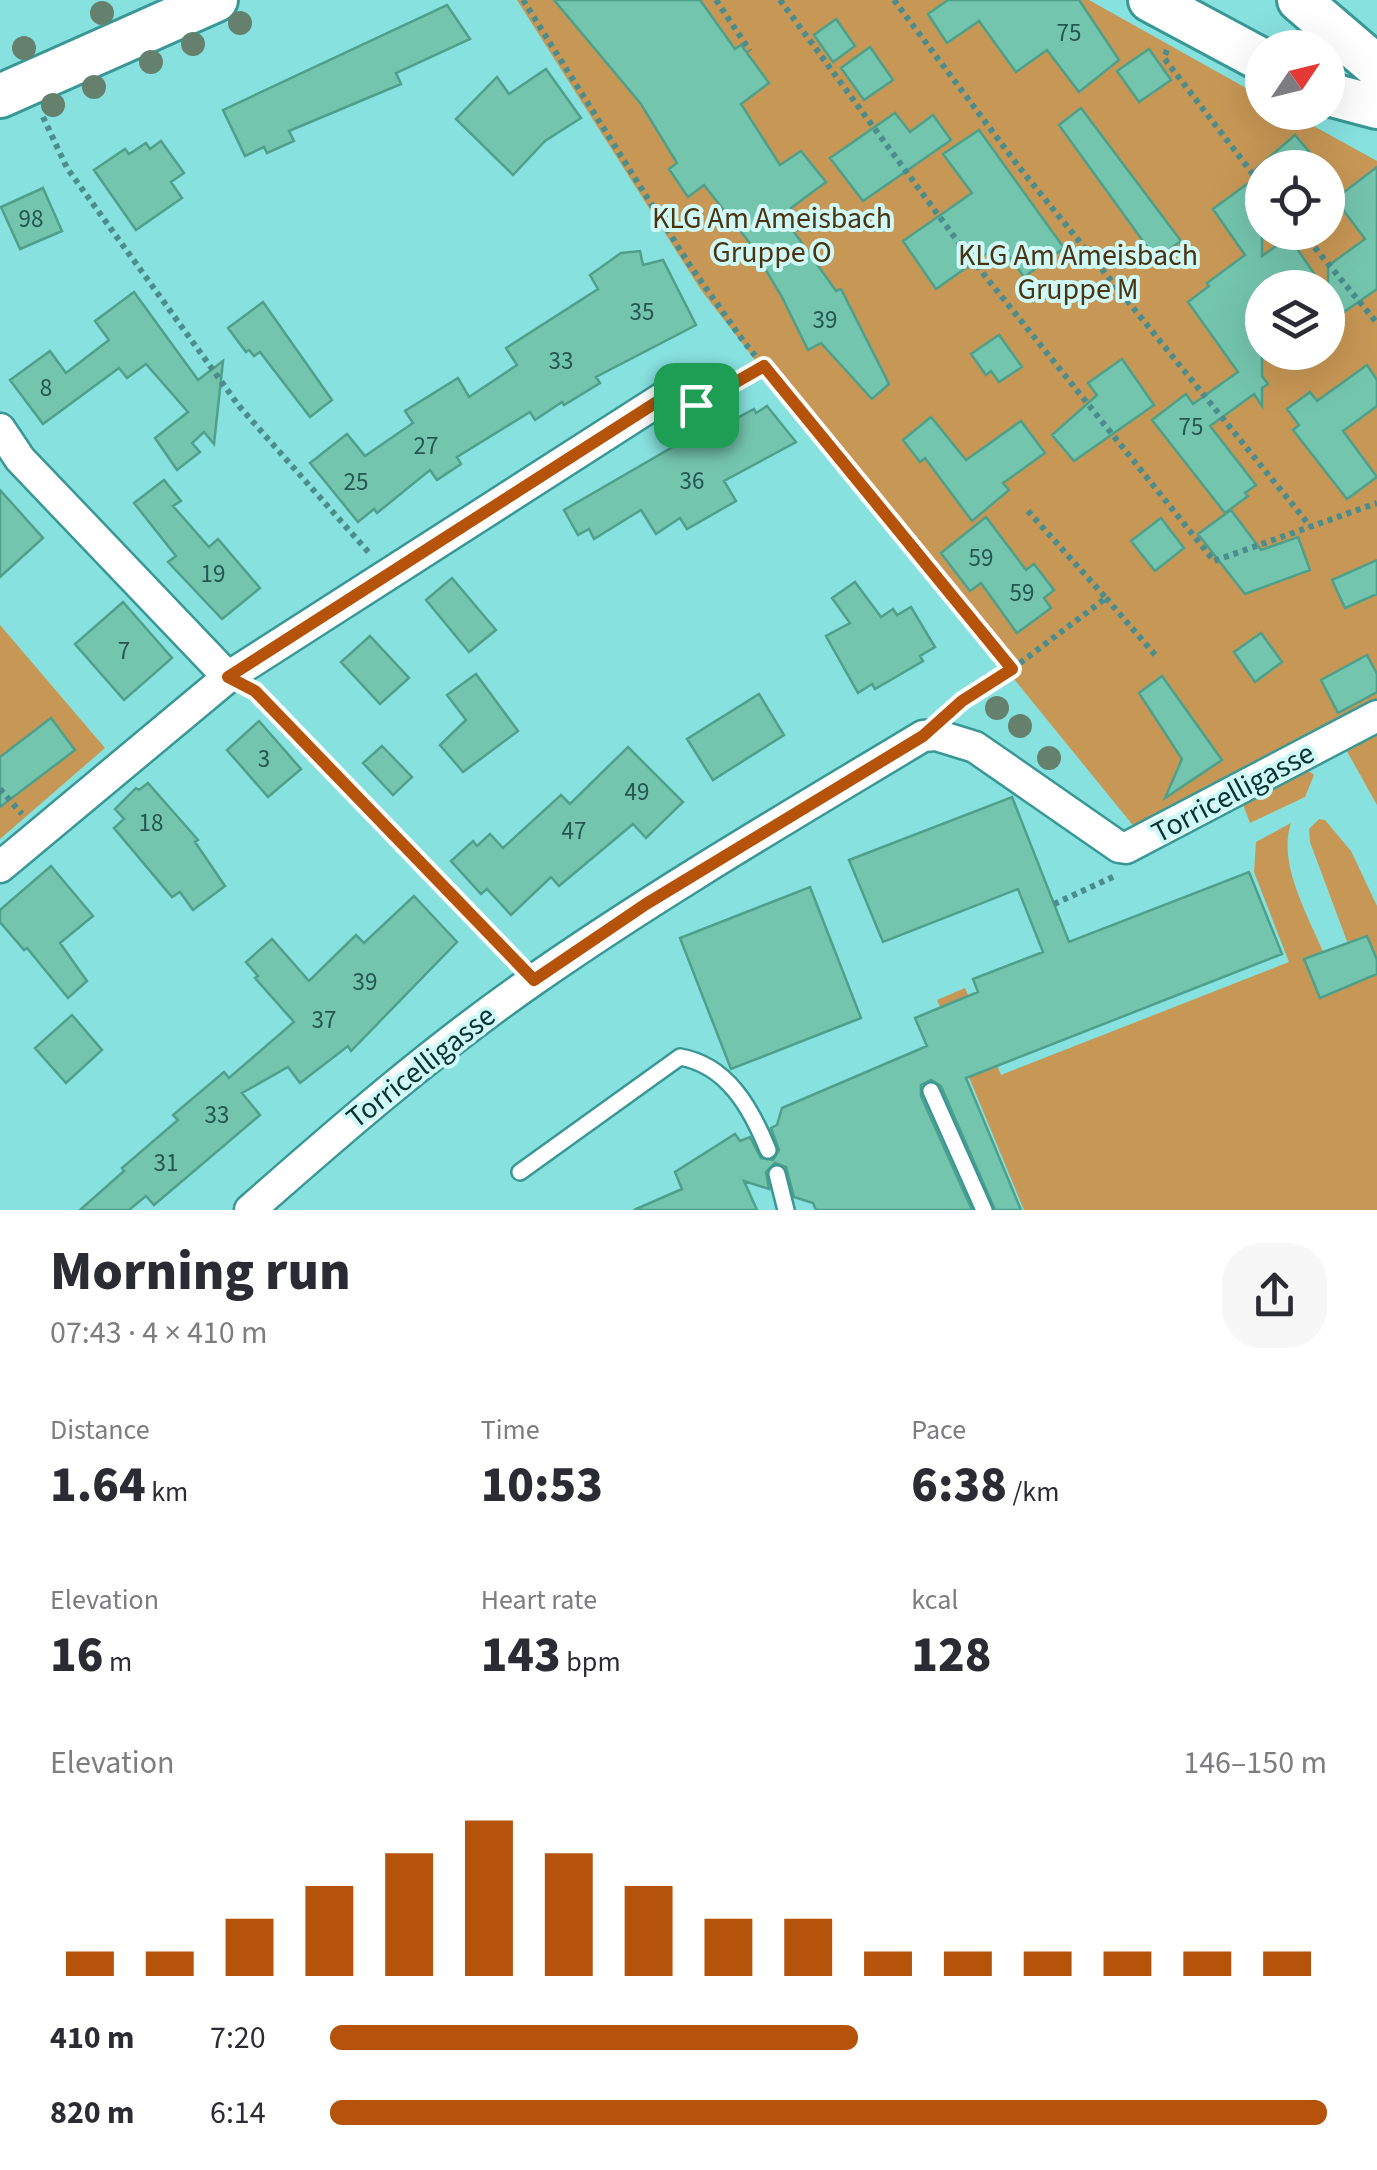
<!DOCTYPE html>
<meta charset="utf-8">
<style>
:root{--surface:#fff;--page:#f7f7f7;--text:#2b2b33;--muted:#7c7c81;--accent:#b45309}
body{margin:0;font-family:"Source Sans 3",sans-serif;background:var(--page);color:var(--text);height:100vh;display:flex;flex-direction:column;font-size:38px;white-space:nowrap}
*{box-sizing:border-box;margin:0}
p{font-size:32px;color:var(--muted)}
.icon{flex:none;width:55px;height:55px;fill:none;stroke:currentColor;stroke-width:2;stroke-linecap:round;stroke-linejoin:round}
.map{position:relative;height:1210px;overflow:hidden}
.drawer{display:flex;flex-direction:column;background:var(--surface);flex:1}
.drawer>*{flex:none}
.needle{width:65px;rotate:55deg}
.buttons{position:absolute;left:1245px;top:30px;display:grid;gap:20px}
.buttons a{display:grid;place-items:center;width:100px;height:100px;border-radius:50%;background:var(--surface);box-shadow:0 10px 40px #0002;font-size:50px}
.pin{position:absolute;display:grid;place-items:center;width:85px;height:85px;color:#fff;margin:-42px;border-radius:20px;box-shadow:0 5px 15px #0006}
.round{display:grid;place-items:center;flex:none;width:105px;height:105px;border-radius:40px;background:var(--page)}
.summary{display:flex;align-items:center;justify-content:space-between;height:170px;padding:0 50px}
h1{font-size:55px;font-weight:800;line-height:75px}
.metrics{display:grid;grid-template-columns:repeat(3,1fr);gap:15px;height:170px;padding:10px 50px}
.metrics div{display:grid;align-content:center}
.metrics b{font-size:50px;font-weight:800}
.metrics small{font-size:28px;font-weight:400}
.metrics p{font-size:28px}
.chart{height:280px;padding:20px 50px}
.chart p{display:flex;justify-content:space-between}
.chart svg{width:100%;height:180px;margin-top:10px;stroke:var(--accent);stroke-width:6}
ul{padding:0 50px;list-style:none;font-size:32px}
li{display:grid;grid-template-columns:160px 120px 1fr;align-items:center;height:75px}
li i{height:25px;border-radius:12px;background:var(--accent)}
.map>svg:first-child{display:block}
</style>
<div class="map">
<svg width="1377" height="1210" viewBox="0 0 1377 1210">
<rect width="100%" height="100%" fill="#86e1df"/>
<path fill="#c79755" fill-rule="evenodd" d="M517 0H1089L1262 97V112L1290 113 1377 161V702L1257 761 1136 829 769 378 701 290ZM1262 168H1328V232H1262ZM1262 288H1328V352H1262Z
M0 625 105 748 0 839Z
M1377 730V805L1344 746Z
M1306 769 1314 775 1305 797 1250 823 1242 802Z
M1319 819 1325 820 1351 851 1377 906V960L1348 944 1310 842 1309 829Z
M1291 823C1277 864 1309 917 1324 954L1306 962 1319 997 1377 974V1210H1024L937 1000 965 988 1001 1075 1289 962 1254 872 1256 842Z"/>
<path fill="#74c5ae" stroke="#4ea08a" stroke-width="2.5" d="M554 0H700L735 49 741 45 769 83 741 104 780 165 801 151 826 182 791 208 804 226 794 232 836 291 841 289 889 384 872 399 821 343 808 350 782 297 749 242 704 185 688 197 669 169 677 163 641 104Z
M948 0H1079L1119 60 1079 92 1047 50 1016 72 979 21 947 43 928 14Z
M447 5 470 39 396 73 401 84 289 131 294 141 267 153 264 147 245 156 223 110Z
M836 19 855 46 833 62 814 35Z
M870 47 893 80 864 100 841 68Z
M1149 49 1171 80 1139 102 1117 71Z
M546 69 581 118 545 141 513 175 456 119 497 77 509 94Z
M1081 108 1181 241 1156 259 1059 125Z
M895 113 910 132 933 115 951 140 863 201 830 158Z
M979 130 1064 248 1024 277 1000 244 936 289 903 241 972 193 943 154Z
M1295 135 1323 168H1257Z
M161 141 184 173 171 182 182 198 136 230 94 170 125 149 129 154 146 143 150 149Z
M1377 167V289L1328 323V266L1365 239 1335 199Z
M1262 173V256L1289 237 1324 288H1262V376L1268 384 1262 388V406L1254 394 1210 426 1256 485 1245 493 1248 496 1225 513 1152 420 1186 394 1193 404 1238 372 1188 302 1209 286 1207 283 1245 255 1213 209Z
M43 188 62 231 20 249 1 207Z
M640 251 643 265 663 260 696 325 596 377 600 383 564 405 562 402 535 420 530 412 457 457 461 464 437 480 430 470 377 513 374 509 358 522 310 463 347 434 365 456 413 423 405 411 458 378 469 397 517 365 506 348 598 289 590 275 621 253Z
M134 292 198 380 223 361 214 444 204 432 192 443 200 452 177 470 155 438 188 412 146 364 127 378 119 368 43 424 10 380 50 351 66 373 109 340 95 321Z
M263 302 332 400 310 417 260 352 254 356 249 350 246 352 228 328Z
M999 335 1022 367 999 382 991 371 986 375 971 354Z
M1122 359 1154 405 1074 461 1052 435 1097 395 1088 383Z
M1367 365 1377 380V406L1343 431 1377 477 1347 499 1293 430 1299 425 1287 409 1310 392 1317 401Z
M767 406 796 442 724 481 736 501 687 529 680 518 656 534 641 510 594 539 589 529 578 535 564 510 697 433 700 438 754 409 756 413Z
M931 417 966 460 1021 421 1045 453 1003 483 1009 490 972 521 925 458 920 462 903 440Z
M164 480 181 501 173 506 209 547 218 539 260 588 222 619 168 562 176 556 134 503Z
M0 490 43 538 0 577Z
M1231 510 1261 550 1298 537 1310 570 1245 594 1198 534Z
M986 517 1026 570 1034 564 1054 590 1044 598 1051 608 1017 633 981 583 970 591 941 553Z
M1161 518 1184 548 1155 571 1131 541Z
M1377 560V594L1345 608 1332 580Z
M452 578 496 630 469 652 426 600Z
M855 582 881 617 893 609 897 615 911 607 935 647 920 656 923 661 875 689 872 684 858 693 826 636 850 623 832 598Z
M123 602 172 658 124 700 75 644Z
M1261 633 1282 662 1255 682 1234 652Z
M370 636 409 678 380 704 341 662Z
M1367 655 1377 674V692L1338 713 1321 680Z
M476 674 518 731 463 772 440 745 466 720 447 695Z
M1162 676 1222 760 1165 798 1182 759 1139 693Z
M759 694 784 735 713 780 687 739Z
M51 718 75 750 0 807V757Z
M259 721 301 769 268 797 227 750Z
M382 746 412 777 393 795 363 763Z
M628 747 683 802 646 838 633 824 559 886 551 877 511 915 487 889 481 894 451 861 473 841 477 846 490 834 503 848 561 795 570 804Z
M148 783 198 840 195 842 225 886 193 910 180 892 172 897 114 828 124 819 115 809 136 788 139 790Z
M1012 797 1069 942 1249 872 1282 954 966 1078 1021 1210H995L941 1086 931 1080 921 1085V1096L972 1210H816L813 1203 794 1197 786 1167 775 1163 766 1172 769 1189 744 1181 757 1210H634L682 1189 675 1172 735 1134 740 1141 750 1137 761 1158 773 1160 779 1150 771 1128 777 1125 782 1108 927 1046 915 1018 978 992 973 979 1043 952 1018 889 883 942 849 860Z
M51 866 93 916 60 943 87 981 68 998 27 948 24 950 0 922V910Z
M810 887 861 1018 731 1069 680 938Z
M414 896 457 942 351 1051 348 1046 300 1083 288 1067 242 1093 260 1115 154 1205 146 1196 129 1210H80L124 1171 122 1168 178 1120 173 1115 224 1072 229 1078 294 1022 255 978 258 976 246 962 272 939 309 981 356 935 364 943Z
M1367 936 1377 960V974L1320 998 1304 959Z
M72 1015 102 1050 66 1083 35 1048Z"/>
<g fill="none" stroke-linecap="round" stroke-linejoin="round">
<g stroke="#399796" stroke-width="20">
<path id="lane" d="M931 1091 984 1210
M520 1172 680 1057C727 1065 751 1108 768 1150
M777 1174 786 1210"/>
</g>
<g stroke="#399796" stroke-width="35">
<path id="street" d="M0 429 20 459 228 677
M0 867 228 677 663 398
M250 1210C342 1129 434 1049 535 979 660 892 792 815 923 736L936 735 975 747 1119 847 1126 848 1377 716"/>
</g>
<g stroke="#399796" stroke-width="48">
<path id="secondary" d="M1150 0 1262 60
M1299 0 1377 67
M1328 94 1377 107
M0 96 216 0"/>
</g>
<path stroke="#4a8d8c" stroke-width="6" stroke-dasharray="5 5" stroke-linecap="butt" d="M523 0 689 264 744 342 1012 669 1106 598 1028 511
M716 0 750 51
M780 0 961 246 1214 561 1377 503
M894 0 1019 167 1310 526
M1167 50 1164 58 1262 186
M43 117 67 168 239 406 370 554
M1302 232 1377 323
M691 404 697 405 764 366
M1106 598 1157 657
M257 692 515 961
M951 711 1012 669
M0 789 22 814
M1054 904 1115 876"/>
<use href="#lane" stroke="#fff" stroke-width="15"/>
<use href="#street" stroke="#fff" stroke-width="30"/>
<use href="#secondary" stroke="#fff" stroke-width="42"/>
</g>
<g fill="#65816d">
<circle cx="102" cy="13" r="12"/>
<circle cx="240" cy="23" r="12"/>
<circle cx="193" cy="44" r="12"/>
<circle cx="24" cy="48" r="12"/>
<circle cx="151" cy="62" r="12"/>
<circle cx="94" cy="87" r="12"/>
<circle cx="53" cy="105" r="12"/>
<circle cx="997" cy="708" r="12"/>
<circle cx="1020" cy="726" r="12"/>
<circle cx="1049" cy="758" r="12"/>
</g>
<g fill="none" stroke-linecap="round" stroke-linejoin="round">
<g stroke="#fff" stroke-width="20">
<path id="route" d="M764 366 1012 669 962 701 923 736 646 904 534 980 255 691 228 677 663 398 696 405Z"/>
</g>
<use href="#route" stroke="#b45309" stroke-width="12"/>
</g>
<g text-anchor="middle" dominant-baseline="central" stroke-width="8" stroke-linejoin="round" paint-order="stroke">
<g font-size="25" fill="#245751">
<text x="1069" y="33">75</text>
<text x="31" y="219">98</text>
<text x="642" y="312">35</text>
<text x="825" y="320">39</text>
<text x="561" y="361">33</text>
<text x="46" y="388">8</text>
<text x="1191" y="427">75</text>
<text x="426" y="446">27</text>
<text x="692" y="481">36</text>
<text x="356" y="482">25</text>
<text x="981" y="558">59</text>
<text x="213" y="574">19</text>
<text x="1022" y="593">59</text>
<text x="124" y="651">7</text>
<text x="264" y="759">3</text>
<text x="637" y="792">49</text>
<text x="151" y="823">18</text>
<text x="574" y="831">47</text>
<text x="365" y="982">39</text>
<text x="324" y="1020">37</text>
<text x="217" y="1115">33</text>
<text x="166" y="1163">31</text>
</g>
<g font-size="30" fill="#4a3310" stroke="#cff9f7">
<text x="772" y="218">KLG Am Ameisbach<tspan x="772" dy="34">Gruppe O</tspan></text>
<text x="1078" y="255">KLG Am Ameisbach<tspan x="1078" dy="34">Gruppe M</tspan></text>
</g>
<g font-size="30" fill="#093232" stroke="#cff9f7">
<text transform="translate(1233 793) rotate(-28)">Torricelligasse</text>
<text transform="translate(421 1067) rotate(-38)">Torricelligasse</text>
</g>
</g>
</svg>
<div class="buttons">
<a><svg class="needle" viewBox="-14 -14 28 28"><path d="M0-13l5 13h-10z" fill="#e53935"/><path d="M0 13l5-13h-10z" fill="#7c7c81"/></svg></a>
<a><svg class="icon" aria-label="locate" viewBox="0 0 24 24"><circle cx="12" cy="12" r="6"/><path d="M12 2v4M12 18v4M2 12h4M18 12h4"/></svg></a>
<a><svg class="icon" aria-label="layers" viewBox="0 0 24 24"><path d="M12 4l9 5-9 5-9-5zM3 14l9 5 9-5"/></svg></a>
</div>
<div class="pin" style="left:696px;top:405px;background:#1e9e55"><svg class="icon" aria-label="arrive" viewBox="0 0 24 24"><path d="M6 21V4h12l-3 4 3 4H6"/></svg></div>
</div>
<section class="drawer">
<div class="summary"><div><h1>Morning run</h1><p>07:43 · 4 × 410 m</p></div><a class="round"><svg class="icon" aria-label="share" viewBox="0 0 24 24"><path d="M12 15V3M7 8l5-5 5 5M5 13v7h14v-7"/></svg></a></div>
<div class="metrics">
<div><p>Distance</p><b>1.64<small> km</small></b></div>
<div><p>Time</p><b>10:53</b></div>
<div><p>Pace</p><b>6:38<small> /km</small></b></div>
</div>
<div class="metrics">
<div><p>Elevation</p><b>16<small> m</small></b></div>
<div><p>Heart rate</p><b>143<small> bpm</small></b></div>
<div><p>kcal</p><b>128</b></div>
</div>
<div class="chart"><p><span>Elevation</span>146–150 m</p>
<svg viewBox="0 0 160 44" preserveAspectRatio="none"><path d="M5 44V38M15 44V38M25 44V30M35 44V22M45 44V14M55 44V6M65 44V14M75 44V22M85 44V30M95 44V30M105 44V38M115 44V38M125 44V38M135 44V38M145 44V38M155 44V38"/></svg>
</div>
<ul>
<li><b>410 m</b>7:20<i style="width:53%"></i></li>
<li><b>820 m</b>6:14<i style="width:100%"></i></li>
</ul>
</section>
